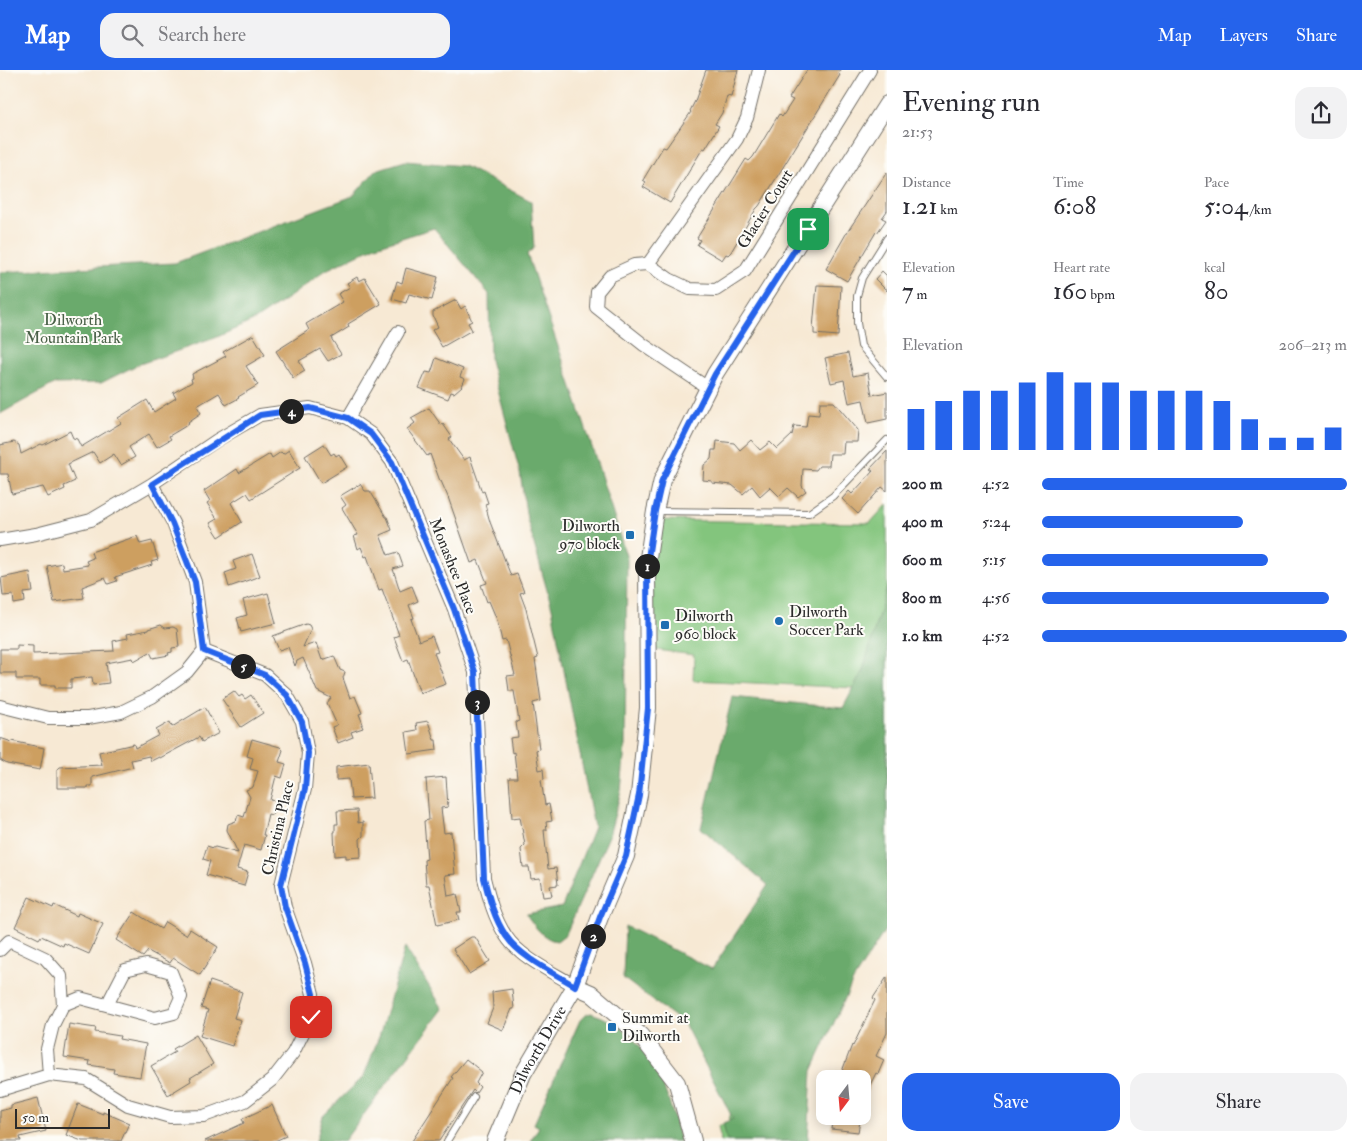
<!DOCTYPE html>
<meta charset="utf-8">
<style>
:root{--surface:#fff;--page:#f2f2f3;--text:#2b2b33;--muted:#7c7c81;--accent:#2563eb}
body{margin:0;font-family:"IM FELL Double Pica",serif;background:var(--page);color:var(--text);height:100vh;display:flex;flex-direction:column;font-size:19px;white-space:nowrap}
*{box-sizing:border-box;margin:0}
p{font-size:16px;color:var(--muted)}
.icon{flex:none;width:28px;height:28px;fill:none;stroke:currentColor;stroke-width:2;stroke-linecap:round;stroke-linejoin:round}
.map{position:relative;flex:1;overflow:hidden}
.side{display:flex;flex-direction:column;background:var(--surface);width:475px}
.side>*{flex:none}
.needle{width:32px;rotate:196deg}
.tools{position:absolute;left:816px;top:1000px;display:grid;gap:10px}
.tools a{display:grid;place-items:center;width:55px;height:55px;border-radius:10px;background:var(--surface);box-shadow:0 2px 12px #0003;font-size:25px}
.scale{position:absolute;left:15px;bottom:12px;width:95px;box-sizing:border-box;padding-left:5px;border:2px solid #2b2b2b;border-top:0;font-size:14px;line-height:18px;white-space:nowrap;color:#2b2b2b;-webkit-text-stroke:4px #fdfcf7;paint-order:stroke}
.pin{position:absolute;display:grid;place-items:center;width:42px;height:42px;color:#fff;margin:-21px;border-radius:10px;box-shadow:0 2px 8px #0006}
.km{position:absolute;width:25px;height:25px;margin:-12px;border-radius:50%;background:#222;color:#fff;font-size:14px;line-height:25px;text-align:center}
.round{display:grid;place-items:center;flex:none;width:52px;height:52px;border-radius:15px;background:var(--page)}
.summary{display:flex;align-items:center;justify-content:space-between;height:85px;padding:0 15px}
h1{font-size:28px;font-weight:600;line-height:38px}
.stats{display:grid;grid-template-columns:repeat(3,1fr);gap:8px;height:85px;padding:5px 15px}
.stats div{display:grid;align-content:center}
.stats b{font-size:25px;font-weight:600}
.stats small{font-size:14px;font-weight:400}
.stats p{font-size:14px}
.chart{height:140px;padding:10px 15px}
.chart p{display:flex;justify-content:space-between}
.chart svg{width:100%;height:90px;margin-top:5px;stroke:var(--accent);stroke-width:6}
.action{display:flex;gap:10px;margin-top:auto;padding:10px 15px}
.action a{flex:1;height:58px;border-radius:15px;background:var(--accent);color:#fff;font-size:20px;font-weight:600;line-height:58px;text-align:center}
.action a+a{background:var(--page);color:var(--text)}
ul{padding:0 15px;list-style:none;font-size:16px}
li{display:grid;grid-template-columns:80px 60px 1fr;align-items:center;height:38px}
li i{height:12px;border-radius:6px;background:var(--accent)}
header{display:flex;align-items:center;gap:30px;box-sizing:border-box;height:70px;padding:0 25px;background:var(--accent);color:#fff}
header strong{font-size:24px}
nav{display:flex;gap:28px;margin-inline-start:auto;font-size:18px}
.search{width:350px;height:45px;background:var(--page);display:flex;align-items:center;gap:12px;box-sizing:border-box;padding:0 18px;border-radius:15px;color:var(--muted);font-size:19px}
main{display:flex;flex:1;min-height:0}
.map>svg:first-child{display:block}
</style>
<header>
<strong>Map</strong>
<div class="search"><svg class="icon" aria-label="search" viewBox="0 0 24 24"><circle cx="10" cy="10" r="6"/><path d="M15 15l6 6"/></svg>Search here</div>
<nav><a>Map</a><a>Layers</a><a>Share</a></nav>
</header>
<main>
<div class="map">
<svg width="887" height="1071" viewBox="0 0 887 1071">
<rect width="100%" height="100%" fill="#fdfcf7"/>
<filter id="ink" filterUnits="userSpaceOnUse"><feTurbulence type="fractalNoise" baseFrequency=".02" numOctaves="2"/><feDisplacementMap in="SourceGraphic" scale="10" xChannelSelector="R" yChannelSelector="G"/><feConvolveMatrix kernelMatrix="1 2 1 2 8 2 1 2 1" color-interpolation-filters="sRGB"/></filter>
<filter id="wash" filterUnits="userSpaceOnUse"><feTurbulence type="fractalNoise" baseFrequency=".0096" numOctaves="4" result="noise"/><feDisplacementMap in="SourceGraphic" scale="20" xChannelSelector="R" yChannelSelector="G"/><feGaussianBlur stdDeviation="1.12" result="paint"/><feColorMatrix in="noise" values="0 0 0 0 0 0 0 0 0 0 0 0 0 0 0 0 0 1.4 0 .05"/><feComposite in="paint" operator="in"/></filter>
<g filter="url(#wash)">
<rect width="100%" height="100%" fill="#f7e9d4"/>
<path fill="#83c57d" stroke="#577854" d="M887 434V852L848 915 807 1005 802 1071H721L718 1056 728 1053 761 936 854 618 693 610 694 585 648 579 654 450 870 453Z"/>
<path fill="#6aaa6c" stroke="#4a6a4c" d="M405 91 464 96 531 131 534 178 527 184 594 383 627 489 625 677 621 721 609 766 566 864 557 871C543 870 533 854 526 844L562 837 594 757 552 538 527 449 520 403 490 290 489 224 434 158 376 176 326 200 291 226 255 250 215 268 137 295 101 313 54 314 0 344V202L175 193 353 126 376 100Z
M887 516V857L853 911 812 1001 808 1071H727L723 1053 733 1049 685 955 623 908 625 856 712 899 768 815 701 758 732 627 843 638 863 600Z
M405 877 443 939 344 1071H316L323 1046 364 1006 380 964Z
M591 943C648 960 668 1020 680 1071H530L539 1057 534 1054 580 950 585 945Z"/>
<g id="blocks">
<path fill="#cd9f61" d="M706 0H738L731 27 727 26 722 43 715 54 719 56 705 79 703 78 670 133 643 117 646 112 643 110 663 77 666 78 691 42 690 41 695 31Z
M807 0H840L838 4 840 5 759 136 756 139 731 182 728 185 726 184 722 190 697 175 700 170 697 168 746 89 749 91 753 87 779 44 782 47 793 30 789 28Z
M887 102V141L882 148 886 150 877 163 876 162 847 211 826 199 846 164Z
M406 198 438 207 432 230 409 224 406 233 392 229 397 211 402 213Z
M882 201 887 206V221L875 209Z
M357 207 359 211 365 208 381 234 348 254 349 257 331 268 341 284 328 291 320 279 299 291 305 301 293 308 276 281 309 260 306 254 343 232 338 224 350 217 347 213Z
M817 215 841 216 838 266 814 264V258H813Z
M456 230 461 239 465 236 472 251 468 253 472 260 442 277 432 260 438 257 433 246V242Z
M253 265 265 285 246 296 258 315 238 327 239 328 226 335 219 323 197 336 201 343 188 352 189 353 184 357 169 366 171 369 157 377 149 364 129 377 135 387 121 395 114 384 100 393 93 382 68 394 75 411 64 416 65 419 48 427 43 417 12 424 8 404H0V375L14 372 19 375 21 384 41 374 43 375 70 361 73 368 77 369 81 377 121 353 118 348 147 330 154 342 176 328 173 323 192 312 191 309 193 308 192 304 226 286 223 282Z
M848 283 853 306 868 303 872 325 887 322V349L868 353 863 330 849 333 844 310 831 313 825 288Z
M436 288 463 299 460 307 465 309 462 316 454 323 451 322 448 329 419 318 426 302 431 303Z
M820 332H834L858 360 857 372H844L843 384H830L829 396H819L816 400 803 399 802 416 806 421 798 427 788 418 779 426 770 417 760 426 752 416 743 424 732 415 712 413V411L703 410 704 395 711 389 712 380H716L717 371 734 373 740 380 751 370 760 380 770 372 777 379 792 365 794 356 806 357 808 344 819 345Z
M429 338 441 355 443 354 452 367 449 369 464 390 470 387 482 422 484 421 488 433 485 434 490 452 511 506 517 504 524 522 520 523 526 539 538 588 535 589 541 631 533 633 539 679 536 680 539 700 543 699 544 709 541 710 545 735 549 734 552 751 546 752 547 760H544L548 799 556 798 558 815 550 816 552 826 543 827 540 808 531 809 529 797H523L521 779 525 775 520 747 512 748 509 708H517L514 682 512 683 510 668 518 667 516 652 519 651 514 621H509L507 606 515 605 506 570 502 571 497 550 489 531 487 532 481 515 487 513 478 490 471 493 448 427 441 411H440L430 384 427 386 407 359 415 353 411 348Z
M324 374 331 385 334 383 336 386 339 384 347 397 321 413 305 386Z
M289 380 300 398 251 429 247 423 231 433 242 452 219 467 210 453 217 449 207 433 210 431 204 421 237 399 239 403 270 384 272 388 281 382 283 384Z
M887 381V421L882 417 858 444 842 429 849 421 852 424 873 401 870 399Z
M360 414 365 421H370L386 447H387L392 460 380 465 388 485 398 482 403 496 393 499 400 521 412 516 418 531 409 535 414 548 411 549 419 571 432 566 438 582 434 583 446 614 420 623 408 589 403 591 394 567 399 565 382 519 379 520 367 486 365 487 361 477 358 479 354 466 358 465 342 438 346 435 340 426Z
M137 466 140 474 152 471 158 490 151 492 152 495 115 507 117 511 108 514 105 508 82 517 84 528 54 532 47 496 62 493 63 499 88 495 86 491 93 488 91 482Z
M252 484 260 506 229 517 225 503 236 499 233 491Z
M30 502 33 522 24 523 25 532 14 534 13 525 3 526 1 508Z
M268 523 276 553 241 562 237 548 247 545 243 530Z
M306 554 309 555 311 559 303 577 316 573 322 590 334 586 340 600 345 602 343 608 350 628 355 626 362 643 359 644 363 654H361L363 658 351 662 353 667 338 673 332 657 337 655 327 633 331 628 317 621 303 588 297 591 295 596 288 577 279 580 273 566Z
M161 555 165 558 173 557 177 559 179 577 172 578V582L168 583 169 585 153 588 150 582 134 591 133 588 106 593 109 613 93 615 92 607 71 609V618H55V615H40V609H16V603H0V579H17V575L33 576V584L114 581 113 571 128 568 127 564 148 560V559Z
M234 621 239 627 242 625 245 629 251 625 263 643 241 657 222 629Z
M205 637 219 663 202 672 199 667 160 688 159 687 151 691 149 686 131 690 133 697 92 707V716H88V718H57V700L60 697 102 695 99 682 134 674 135 678 159 665 156 660 170 652 172 657Z
M428 651 434 670H436L437 680 409 684 406 662 417 660 416 653Z
M0 668 12 672V671L44 678 40 700 7 694 0 690Z
M252 669 280 677 283 680 279 692 286 694 282 708 276 706 270 730 276 731 272 745 268 744 263 765H265L261 780 244 775 237 799 248 802 244 816 206 805 210 791 203 789 207 776 213 778 215 777 238 783 227 760 228 754 236 751 238 745 244 747 250 727 246 720 253 717 258 701 250 699 253 688 247 686Z
M369 693 372 728 351 729 349 709 336 710V697Z
M446 707 448 737 441 738 444 763 451 762 455 804 445 805 448 826 457 824 461 842H457L459 850 437 855 429 815H426L424 790 427 789 424 751 429 750 426 709Z
M357 740 358 753 363 752V766L360 769 361 787 346 788V785L335 786 334 762H335V754H338L337 741Z
M29 827 53 838 54 835 77 846 78 843 103 854 89 884 64 873 63 876 41 866 39 869 15 857Z
M134 842 161 859 165 852 186 865 190 859 218 877 200 905 173 888 170 893 148 881 143 887 116 870Z
M471 867H475L490 891 469 904 453 879Z
M887 907V963L876 986 884 990 878 1004 876 1003 862 1031V1009H843L841 1004 852 975 853 976 875 930 873 928Z
M210 911 242 922 234 948 241 950 232 976 200 966 208 940 201 938Z
M512 919 514 939H512L503 960 487 953 493 938 492 922Z
M69 954 96 958 95 962 120 966 119 969 146 974 140 1007 113 1003 114 999 89 995 90 991 64 987Z
M196 965 213 994 190 1008 191 1011 168 1025 151 996 175 982 173 979Z
M466 989 482 1002 476 1013 480 1017 476 1023 473 1020 439 1071H412L453 1008 451 1007Z
M38 1028 46 1061 20 1067 21 1071H0V1041L11 1038V1035Z
M78 1034 103 1044V1042L129 1053 121 1071H82L66 1065Z
M272 1035 286 1066 275 1071H205L244 1053 242 1049Z
M833 1046H861L858 1062 831 1059Z"/>
</g>
</g>
<g filter="url(#ink)">
<use href="#blocks" fill-opacity="0" stroke="#726e66" stroke-width="1"/>
<g fill="none" stroke-linecap="round" stroke-linejoin="round">
<g stroke="#726e66" stroke-width="8">
<path id="service" d="M887 168 862 208 857 226V253L861 276 887 307
M656 441 809 443 833 426 887 370
M447 1071 474 1027"/>
</g>
<g stroke="#726e66" stroke-width="14">
<path id="minor" d="M648 194 737 69 747 48 759 0
M708 318 644 275 596 237 597 222 610 206 634 195 648 194 669 209 690 219 716 220 745 201 870 0
M348 348 398 262
M0 470 36 464 91 450 152 414 217 370 260 345 310 338 348 348 371 364 392 392 454 539 475 602 484 808C489 828 494 848 506 866 519 887 554 903 575 916
M0 636 48 648H88L121 642 152 627 187 602 204 581 195 512 173 453 152 414
M0 880 9 871 45 888 61 906 63 935
M49 1005 47 979 53 955 63 935 80 928 155 948 174 943 181 927 171 902 146 895 125 900 107 935
M0 1020 49 1005 86 1009 128 1035 170 1047 204 1046 245 1031 272 1010 293 983 311 947 313 924 305 893 285 837 281 815 305 719 308 683 302 651 287 625 265 605 204 581"/>
</g>
<g stroke="#726e66" stroke-width="18">
<g id="tertiary">
<path d="M575 916 591 923 640 965 677 1013 693 1071"/>
<path id="s1" d="M495 1071 523 1004 575 916 600 847 626 786 639 725 648 638 647 495 655 441 662 410 715 304 887 34"/>
</g>
</g>
<use href="#service" stroke="#fff" stroke-width="6"/>
<use href="#minor" stroke="#fff" stroke-width="12"/>
<use href="#tertiary" stroke="#fff" stroke-width="16"/>
</g>
</g>
<g fill="none" stroke-linecap="round" stroke-linejoin="round" filter="url(#ink)">
<g stroke="#fff" stroke-width="10">
<path id="route" d="M311 947 313 924 305 893 285 837 281 815 305 719 308 683 302 652 287 625 265 605 204 581 195 512 172 453 152 414 260 345 310 338 348 348 371 364 392 392 454 539 475 602 484 808C489 828 494 848 506 866 520 887 554 903 575 916L600 847 626 786 639 725 648 638 647 495 655 441 662 410 715 304 808 159"/>
</g>
<use href="#route" stroke="#2563eb" stroke-width="6"/>
</g>
<g fill="#1f6fb2" stroke="#fdfcf7" stroke-width="2">
<rect x="625" y="460" width="10" height="10" rx="2.5"/>
<circle cx="779" cy="551" r="5"/>
<rect x="660" y="550" width="10" height="10" rx="2.5"/>
<rect x="607" y="952" width="10" height="10" rx="2.5"/>
</g>
<g text-anchor="middle" dominant-baseline="central" stroke-width="4" stroke-linejoin="round" paint-order="stroke">
<g font-size="16" fill="#2b2b2b" stroke="#fdfcf7">
<text transform="translate(765 139) rotate(-58)">Glacier Court</text>
<text transform="translate(453 496) rotate(68)">Monashee Place</text>
<text transform="translate(278 758) rotate(-77)">Christina Place</text>
<text stroke="none"><textPath href="#s1" startOffset="101">Dilworth Drive</textPath></text>
</g>
<g font-size="16" fill="#4a6148" stroke="#fdfcf7">
<text x="73" y="250">Dilworth<tspan x="73" dy="18">Mountain Park</tspan></text>
</g>
<g font-size="16" fill="#2b2b2b" stroke="#fdfcf7" text-anchor="start">
<text x="620" y="456" text-anchor="end">Dilworth<tspan x="620" dy="18">970 block</tspan></text>
<text x="789" y="542">Dilworth<tspan x="789" dy="18">Soccer Park</tspan></text>
<text x="675" y="546">Dilworth<tspan x="675" dy="18">960 block</tspan></text>
<text x="622" y="948">Summit at<tspan x="622" dy="18">Dilworth</tspan></text>
</g>
</g>
</svg>
<div class="tools">
<a><svg class="needle" viewBox="-14 -14 28 28"><path d="M0-13l5 13h-10z" fill="#e53935"/><path d="M0 13l5-13h-10z" fill="#7c7c81"/></svg></a>
</div>
<div class="scale">50 m</div>
<div class="pin" style="left:808px;top:159px;background:#1e9e55"><svg class="icon" aria-label="arrive" viewBox="0 0 24 24"><path d="M6 21V4h12l-3 4 3 4H6"/></svg></div>
<div class="pin" style="left:311px;top:947px;background:#d93025"><svg class="icon" aria-label="check" viewBox="0 0 24 24"><path d="M5 12l5 5 9-10"/></svg></div>
<b class="km" style="left:647px;top:496px">1</b>
<b class="km" style="left:593px;top:866px">2</b>
<b class="km" style="left:477px;top:632px">3</b>
<b class="km" style="left:291px;top:341px">4</b>
<b class="km" style="left:243px;top:596px">5</b>
</div>
<section class="side">
<div class="summary"><div><h1>Evening run</h1><p>21:53</p></div><a class="round"><svg class="icon" aria-label="share" viewBox="0 0 24 24"><path d="M12 15V3M7 8l5-5 5 5M5 13v7h14v-7"/></svg></a></div>
<div class="stats">
<div><p>Distance</p><b>1.21<small> km</small></b></div>
<div><p>Time</p><b>6:08</b></div>
<div><p>Pace</p><b>5:04<small> /km</small></b></div>
</div>
<div class="stats">
<div><p>Elevation</p><b>7<small> m</small></b></div>
<div><p>Heart rate</p><b>160<small> bpm</small></b></div>
<div><p>kcal</p><b>80</b></div>
</div>
<div class="chart"><p><span>Elevation</span>206–213 m</p>
<svg viewBox="0 0 160 44" preserveAspectRatio="none"><path d="M5 44V24M15 44V20M25 44V15M35 44V15M45 44V11M55 44V6M65 44V11M75 44V11M85 44V15M95 44V15M105 44V15M115 44V20M125 44V29M135 44V38M145 44V38M155 44V33"/></svg>
</div>
<ul>
<li><b>200 m</b>4:52<i style="width:100%"></i></li>
<li><b>400 m</b>5:24<i style="width:66%"></i></li>
<li><b>600 m</b>5:15<i style="width:74%"></i></li>
<li><b>800 m</b>4:56<i style="width:94%"></i></li>
<li><b>1.0 km</b>4:52<i style="width:100%"></i></li>
</ul>
<div class="action"><a>Save</a><a>Share</a></div>
</section>
</main>
